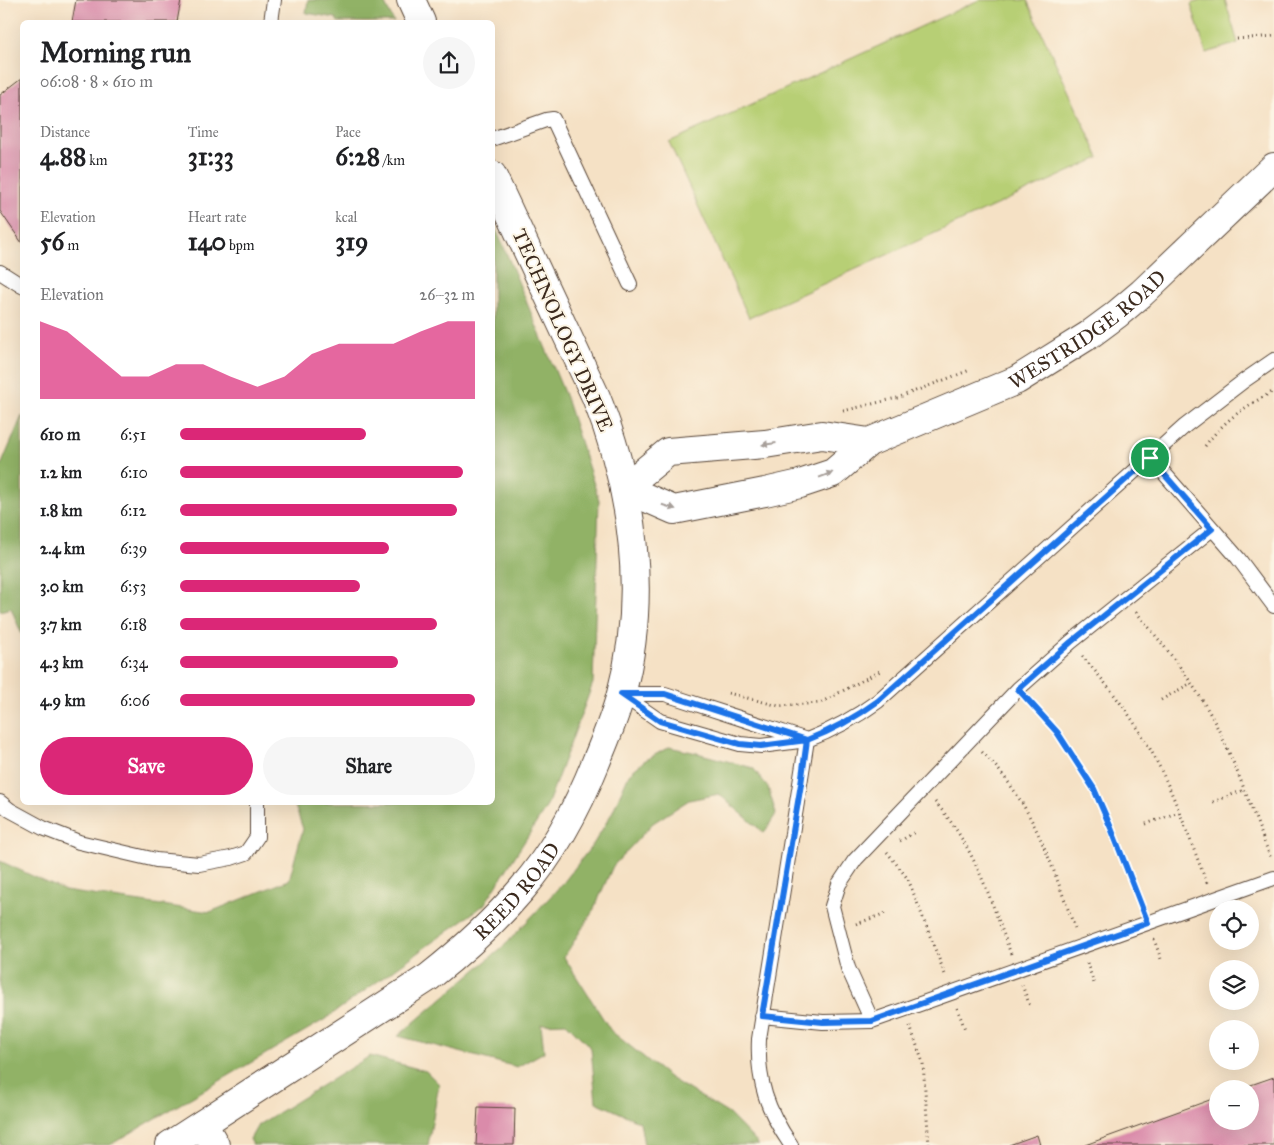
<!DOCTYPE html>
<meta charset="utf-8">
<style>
:root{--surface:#fff;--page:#f6f6f6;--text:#202124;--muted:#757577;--accent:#db2777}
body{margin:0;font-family:"IM FELL Great Primer",serif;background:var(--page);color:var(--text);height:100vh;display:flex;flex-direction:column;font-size:19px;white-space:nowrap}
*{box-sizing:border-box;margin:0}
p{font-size:16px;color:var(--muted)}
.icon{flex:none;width:28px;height:28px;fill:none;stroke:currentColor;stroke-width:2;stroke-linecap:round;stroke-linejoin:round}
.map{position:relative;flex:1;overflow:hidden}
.drawer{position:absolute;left:20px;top:20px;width:475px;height:785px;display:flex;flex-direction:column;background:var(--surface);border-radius:8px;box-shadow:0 5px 20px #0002}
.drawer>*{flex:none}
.controls{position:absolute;left:1209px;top:900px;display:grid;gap:10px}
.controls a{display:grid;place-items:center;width:50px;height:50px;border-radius:50%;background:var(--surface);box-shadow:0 5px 20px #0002;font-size:25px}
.pin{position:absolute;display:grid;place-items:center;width:42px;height:42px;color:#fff;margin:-21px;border:2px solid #fff;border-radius:50%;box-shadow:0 1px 5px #0007}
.round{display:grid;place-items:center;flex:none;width:52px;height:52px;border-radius:26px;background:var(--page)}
.summary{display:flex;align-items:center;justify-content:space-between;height:85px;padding:0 20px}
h1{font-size:28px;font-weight:700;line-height:38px}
.metrics{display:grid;grid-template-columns:repeat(3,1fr);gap:8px;height:85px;padding:5px 20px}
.metrics div{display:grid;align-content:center}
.metrics b{font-size:25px;font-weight:700}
.metrics small{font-size:14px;font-weight:400}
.metrics p{font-size:14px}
.chart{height:140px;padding:10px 20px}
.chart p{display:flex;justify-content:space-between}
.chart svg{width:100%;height:90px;margin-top:5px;fill:var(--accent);opacity:.7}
.button{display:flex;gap:10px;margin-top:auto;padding:10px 20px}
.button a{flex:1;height:58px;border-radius:30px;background:var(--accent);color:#fff;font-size:20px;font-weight:700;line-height:58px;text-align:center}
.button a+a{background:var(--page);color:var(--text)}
ul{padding:0 20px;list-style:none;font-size:16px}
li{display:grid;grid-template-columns:80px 60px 1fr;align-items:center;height:38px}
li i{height:12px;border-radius:6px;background:var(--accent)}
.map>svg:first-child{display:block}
</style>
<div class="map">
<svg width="1274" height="1145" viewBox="0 0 1274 1145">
<rect width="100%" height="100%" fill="#fcf5e5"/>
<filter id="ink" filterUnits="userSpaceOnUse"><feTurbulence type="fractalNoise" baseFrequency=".02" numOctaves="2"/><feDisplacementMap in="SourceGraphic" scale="10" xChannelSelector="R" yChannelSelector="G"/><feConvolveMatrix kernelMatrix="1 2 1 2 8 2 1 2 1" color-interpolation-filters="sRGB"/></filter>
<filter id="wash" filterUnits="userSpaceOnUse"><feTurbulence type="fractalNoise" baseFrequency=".0096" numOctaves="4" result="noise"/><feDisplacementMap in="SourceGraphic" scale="20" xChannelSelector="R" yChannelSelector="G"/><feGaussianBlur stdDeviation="1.12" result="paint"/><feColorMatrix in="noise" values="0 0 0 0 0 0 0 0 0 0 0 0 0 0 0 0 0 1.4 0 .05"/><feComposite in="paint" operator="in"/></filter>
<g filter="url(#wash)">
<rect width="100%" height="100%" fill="#f5e1c5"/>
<path fill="#b7cf74" stroke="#797c49" d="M979 0H1027L1099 158 749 318 669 142Z
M1203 0H1225L1238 43 1206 53 1191 4Z"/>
<path fill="#91b266" stroke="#666e42" d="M308 0H383L394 22H338L336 18 306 13Z
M493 223 503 245 565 395 599 500 593 683 547 806 484 905 324 1020 110 1145H0V861L65 891 210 912 289 880 303 829 294 803 492 802Z
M22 416V635L11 608 0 611V468Z
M669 747 697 753 753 768 768 787 776 814 764 833 719 794 689 800 653 823 613 866 593 911 564 957 611 1031 670 1078 729 1114 759 1145H644L640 1122 596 1102 591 1048 566 1023 541 1024 544 1052 517 1067 398 1036 506 944 564 882 594 843 612 813 629 774 644 761Z
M370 1056 426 1071 439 1084 428 1145H253L250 1139 258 1125Z"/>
<g id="blocks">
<path fill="#da8baa" d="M76 0H181L177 22H72Z
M22 78V243L0 211V95Z
M1274 1077V1145H1085L1218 1097V1121H1250V1089L1242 1088Z
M478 1107 515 1108 514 1145H476Z
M1037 1135 1040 1145H1009Z"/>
</g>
</g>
<g filter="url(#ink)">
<use href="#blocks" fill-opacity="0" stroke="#574537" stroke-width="1"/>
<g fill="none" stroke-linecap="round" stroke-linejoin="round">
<g stroke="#574537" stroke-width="16">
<path id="service" d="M271 22 274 0
M492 139 546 120 553 119 630 284
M0 272 22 286
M1150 457 1238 558 1274 606
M621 694H665L807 740 761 746 740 744 660 721Z
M0 802 10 810 43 828 79 842 156 860 199 864 231 858 246 853 257 837V802
M762 1016 823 1022 872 1021 1274 878
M872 1021 848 968 832 906 839 884 855 860 1018 689 1071 642 1212 529
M791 1145C767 1110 757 1082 759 1039L807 740C833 730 855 718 878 701L1185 426 1245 380 1274 360"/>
</g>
<g stroke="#574537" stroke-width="30">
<g id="minor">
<path id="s1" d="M869 442 822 435 765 444 668 452 624 488 674 510 765 492 800 484 833 473 869 442 1017 380 1089 335 1116 315 1142 293 1274 167"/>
<path d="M203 1124 215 1145"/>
</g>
</g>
<g stroke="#574537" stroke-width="30">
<g id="tertiary">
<path d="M411 0 421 22"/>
<path id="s2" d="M170 1145 429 977C462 951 494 922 522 889 554 852 578 807 596 762 605 740 615 717 621 694 648 596 633 489 596 397L492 175"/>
</g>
</g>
<path stroke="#574537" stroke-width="3" stroke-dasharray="1 4" stroke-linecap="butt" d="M1237 39 1274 36
M843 411 897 398 970 370
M1205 446C1224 420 1246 406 1274 391
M1136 612C1168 650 1200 690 1221 735 1240 775 1255 818 1271 859
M1082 656C1106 683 1128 711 1146 742 1172 786 1188 836 1207 883
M728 693 779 706 820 703 882 670
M1161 700 1191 683
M1030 703 1057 732 1094 789 1141 905
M982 752C1033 801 1052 867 1076 931
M935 802C975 847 990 899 1011 954
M1213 802 1244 790
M1146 824 1179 812
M900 841 917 831
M887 852 908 879 946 977
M856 924 886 913
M1154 939 1161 959
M1087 963 1094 983
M1022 985 1030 1006
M957 1008 965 1029
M910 1026 923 1063 929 1145"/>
<use href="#service" stroke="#fff" stroke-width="14"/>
<use href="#minor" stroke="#fff" stroke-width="28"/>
<use href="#tertiary" stroke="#fff" stroke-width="28"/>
</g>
<defs><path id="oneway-solid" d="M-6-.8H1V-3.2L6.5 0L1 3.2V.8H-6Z" transform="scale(1.25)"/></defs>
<g fill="#a79f9a">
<use href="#oneway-solid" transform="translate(769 444) rotate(173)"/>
<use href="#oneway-solid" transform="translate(826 475) rotate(-21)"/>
<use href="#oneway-solid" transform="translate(669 507) rotate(18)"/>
</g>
</g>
<g fill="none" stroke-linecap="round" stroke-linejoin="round" filter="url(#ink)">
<g stroke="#fff" stroke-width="10">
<path id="route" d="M1150 458 878 701C855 718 833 730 807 740L665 694H621L660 721 740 744 761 746 807 740 801 784 762 1016 823 1022 872 1021 1148 923 1111 828 1094 789 1057 732 1018 689 1071 642 1212 529 1150 458"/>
</g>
<use href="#route" stroke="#1a73e8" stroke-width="6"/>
</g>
<g text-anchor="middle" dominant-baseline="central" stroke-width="4" stroke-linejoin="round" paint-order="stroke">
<g font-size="20" fill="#3b2a1e" stroke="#fcf5e5">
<text stroke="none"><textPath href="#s1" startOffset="772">WESTRIDGE ROAD</textPath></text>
<text transform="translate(563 330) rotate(66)">TECHNOLOGY DRIVE</text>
<text stroke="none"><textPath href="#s2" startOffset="432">REED ROAD</textPath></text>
</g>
</g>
</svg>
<div class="controls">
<a><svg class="icon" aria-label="locate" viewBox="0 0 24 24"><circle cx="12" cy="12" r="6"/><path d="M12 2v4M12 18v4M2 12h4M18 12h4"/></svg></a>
<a><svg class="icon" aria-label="layers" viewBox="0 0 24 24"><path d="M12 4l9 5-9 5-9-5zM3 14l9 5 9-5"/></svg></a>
<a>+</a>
<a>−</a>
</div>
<div class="pin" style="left:1150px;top:458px;background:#1e9e55"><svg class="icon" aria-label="arrive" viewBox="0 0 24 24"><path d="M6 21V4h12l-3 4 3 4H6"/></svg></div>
<section class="drawer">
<div class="summary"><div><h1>Morning run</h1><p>06:08 · 8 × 610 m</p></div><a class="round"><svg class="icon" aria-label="share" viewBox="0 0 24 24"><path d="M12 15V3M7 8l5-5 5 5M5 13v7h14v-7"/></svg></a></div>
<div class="metrics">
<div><p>Distance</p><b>4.88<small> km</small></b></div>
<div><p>Time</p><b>31:33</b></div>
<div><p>Pace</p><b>6:28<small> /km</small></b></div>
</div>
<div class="metrics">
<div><p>Elevation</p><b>56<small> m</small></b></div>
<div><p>Heart rate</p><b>140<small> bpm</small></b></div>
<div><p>kcal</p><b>319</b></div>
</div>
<div class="chart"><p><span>Elevation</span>26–32 m</p>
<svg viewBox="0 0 160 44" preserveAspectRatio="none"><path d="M0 44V6L10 11L20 22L30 33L40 33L50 27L60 27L70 33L80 38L90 33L100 22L110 17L120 17L130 17L140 11L150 6L160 6V44z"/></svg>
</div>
<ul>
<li><b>610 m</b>6:51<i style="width:63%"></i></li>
<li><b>1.2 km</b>6:10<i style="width:96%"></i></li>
<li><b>1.8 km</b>6:12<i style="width:94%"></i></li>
<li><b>2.4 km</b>6:39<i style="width:71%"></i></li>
<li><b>3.0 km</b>6:53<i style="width:61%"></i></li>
<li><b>3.7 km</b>6:18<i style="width:87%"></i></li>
<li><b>4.3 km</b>6:34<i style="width:74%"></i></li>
<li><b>4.9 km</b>6:06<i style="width:100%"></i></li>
</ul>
<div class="button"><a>Save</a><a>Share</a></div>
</section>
</div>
